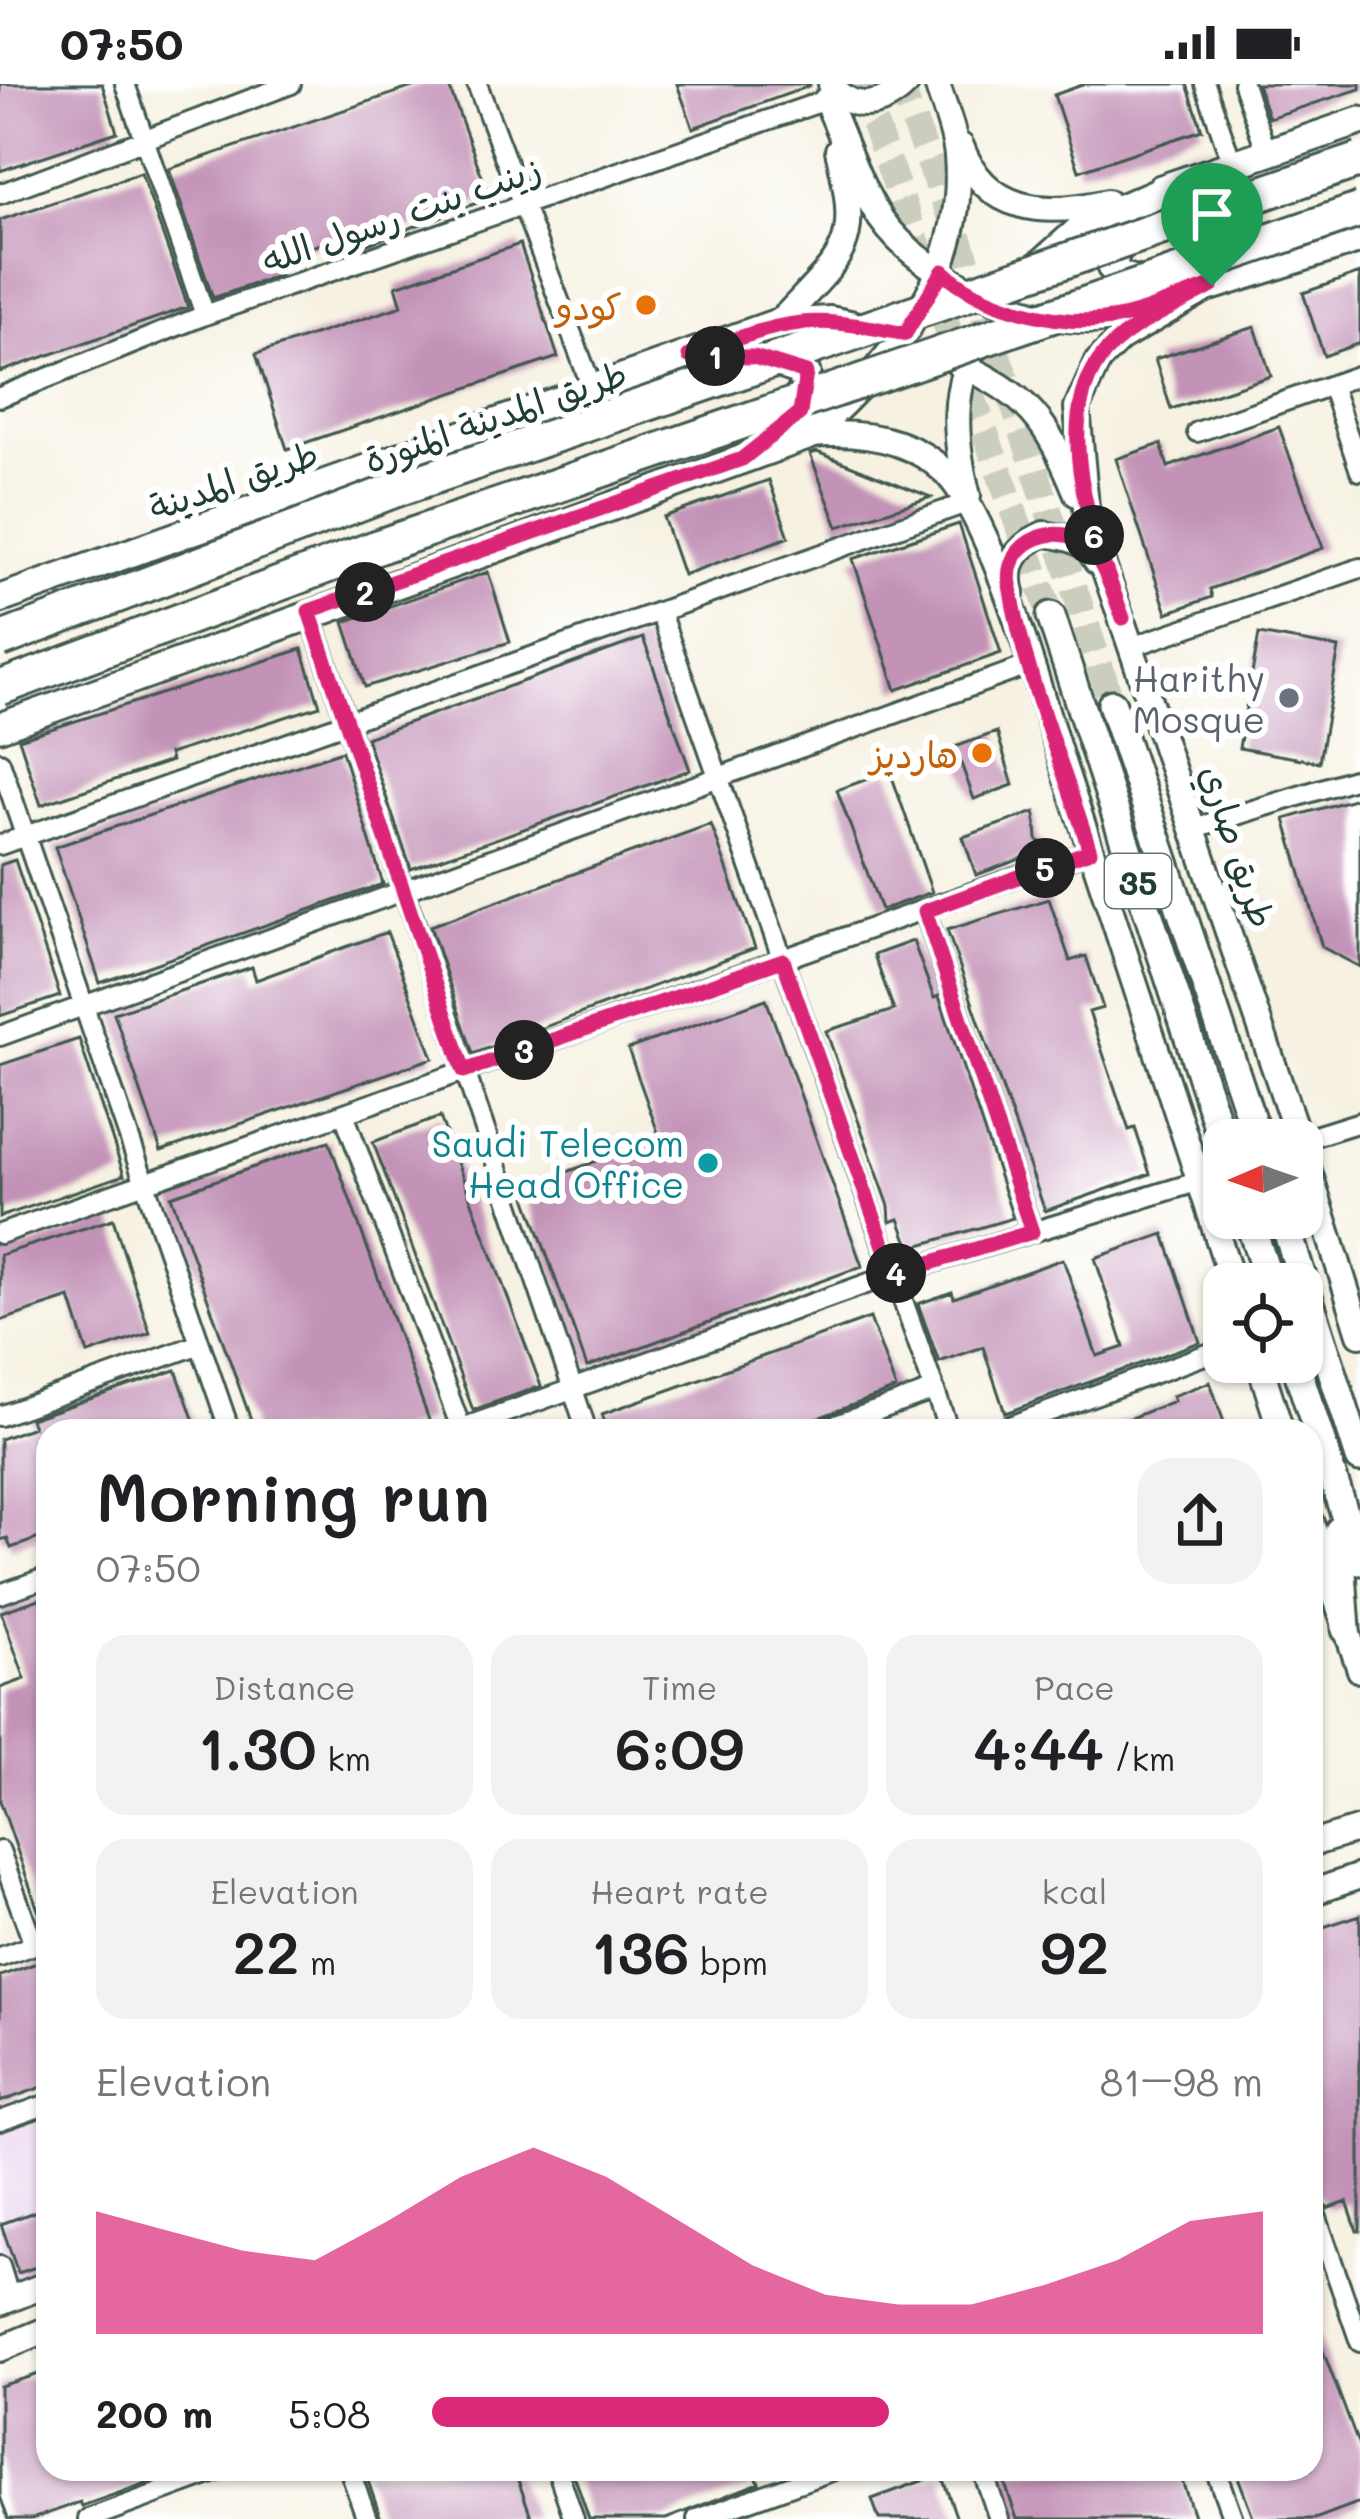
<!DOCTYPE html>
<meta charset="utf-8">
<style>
:root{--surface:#fff;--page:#f2f2f2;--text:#202124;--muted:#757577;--accent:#db2777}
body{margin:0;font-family:Mali,"Playpen Sans Arabic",sans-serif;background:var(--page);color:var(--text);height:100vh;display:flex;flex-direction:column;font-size:45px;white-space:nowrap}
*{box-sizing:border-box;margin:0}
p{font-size:39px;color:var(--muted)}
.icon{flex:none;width:66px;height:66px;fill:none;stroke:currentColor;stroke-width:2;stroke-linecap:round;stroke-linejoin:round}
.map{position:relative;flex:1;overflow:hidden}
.panel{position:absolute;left:36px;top:1335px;width:1287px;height:1062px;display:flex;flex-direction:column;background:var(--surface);border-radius:36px;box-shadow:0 3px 9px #0004}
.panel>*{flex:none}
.needle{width:78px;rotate:268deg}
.controls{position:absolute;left:1203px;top:1035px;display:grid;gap:24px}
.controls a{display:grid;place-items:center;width:120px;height:120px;border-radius:24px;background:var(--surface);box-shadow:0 3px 9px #0004;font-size:60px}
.pin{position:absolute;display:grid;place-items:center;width:102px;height:102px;color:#fff;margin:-123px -51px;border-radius:50% 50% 50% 0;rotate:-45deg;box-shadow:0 0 12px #0007}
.pin .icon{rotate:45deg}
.km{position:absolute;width:60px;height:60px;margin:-30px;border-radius:50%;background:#222;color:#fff;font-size:33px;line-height:60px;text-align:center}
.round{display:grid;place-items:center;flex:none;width:126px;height:126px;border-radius:36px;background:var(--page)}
.overview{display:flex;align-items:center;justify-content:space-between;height:204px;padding:0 60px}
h1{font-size:66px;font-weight:600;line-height:90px}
.stats{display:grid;grid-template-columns:repeat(3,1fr);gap:18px;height:204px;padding:12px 60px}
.stats div{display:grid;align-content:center;border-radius:30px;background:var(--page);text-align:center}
.stats b{font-size:60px;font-weight:600}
.stats small{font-size:33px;font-weight:400}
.stats p{font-size:33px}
.chart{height:336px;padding:24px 60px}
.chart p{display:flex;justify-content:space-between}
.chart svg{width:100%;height:216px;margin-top:12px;fill:var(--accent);opacity:.7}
ul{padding:0 60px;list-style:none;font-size:39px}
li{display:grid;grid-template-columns:192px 144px 1fr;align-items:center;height:90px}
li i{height:30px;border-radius:15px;background:var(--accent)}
.status{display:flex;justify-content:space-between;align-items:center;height:84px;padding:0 60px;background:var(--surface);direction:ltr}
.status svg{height:33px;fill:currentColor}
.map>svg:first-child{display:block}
</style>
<div class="status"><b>07:50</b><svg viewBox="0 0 49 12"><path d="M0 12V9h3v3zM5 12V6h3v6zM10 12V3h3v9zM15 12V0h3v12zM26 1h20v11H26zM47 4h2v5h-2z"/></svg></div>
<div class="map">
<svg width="1360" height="2435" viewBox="0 0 1360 2435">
<rect width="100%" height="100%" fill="#fff"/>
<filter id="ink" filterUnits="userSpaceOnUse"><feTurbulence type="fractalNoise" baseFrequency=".00833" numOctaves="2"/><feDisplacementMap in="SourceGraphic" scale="24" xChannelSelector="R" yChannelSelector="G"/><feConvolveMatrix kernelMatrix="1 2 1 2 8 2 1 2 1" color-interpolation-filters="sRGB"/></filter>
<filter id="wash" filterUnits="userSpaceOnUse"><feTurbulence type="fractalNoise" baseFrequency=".004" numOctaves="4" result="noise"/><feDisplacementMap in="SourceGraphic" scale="48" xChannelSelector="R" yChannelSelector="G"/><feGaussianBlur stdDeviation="2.7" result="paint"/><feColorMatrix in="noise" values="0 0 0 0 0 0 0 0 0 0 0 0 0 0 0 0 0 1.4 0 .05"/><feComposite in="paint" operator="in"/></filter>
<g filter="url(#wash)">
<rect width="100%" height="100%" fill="#f6f1e1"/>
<path fill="#e8d2ee" d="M48 2027V2192L13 2205 0 2163V2044Z"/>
<g id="blocks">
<path fill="#c393b7" d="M0 0H102L117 48 0 87Z
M421 0H448L490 114 360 163 354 148 275 176 280 191 213 214 169 85Z
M677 0H810V2L693 44Z
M1085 0H1187L1202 46 1079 87 1054 11Z
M1257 0H1360V5L1269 34Z
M141 89 188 223 0 288V136Z
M520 160 558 273 287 365 256 270 402 222 396 202Z
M1360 189V259L1324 272 1303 209Z
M1255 243 1271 292 1171 325 1155 275Z
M1279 343 1323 464 1210 505 1212 513 1167 529 1116 375 1161 360 1168 383Z
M817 368 931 413 838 443 810 370Z
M769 396 789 453 683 491 663 433Z
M959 440 1001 569 896 606 853 475Z
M488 488 510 558 365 603 344 538Z
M1259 550 1339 564 1319 678 1239 664Z
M643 554 690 686 411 785 366 654Z
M302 565 320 622 169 670 171 677 41 721 19 655Z
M997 648 1013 701 974 715 955 663Z
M342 667 383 800 100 899 55 763Z
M890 687 932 808 881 826 837 706Z
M1360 713V883L1322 863 1285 735Z
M1035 728 1037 755 1048 765 976 791 963 753Z
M711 740 755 864 473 970 430 842Z
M15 776 60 912 0 932V781Z
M1049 815 1070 877 1086 872 1103 924 1089 928 1129 1046 1135 1044 1150 1090 1045 1127 947 846Z
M387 848 433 974 161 1067 114 929 252 883 256 896Z
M913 857 934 914 939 912 1013 1134 910 1164 899 1135 890 1138 889 1122 826 947 894 926 874 871Z
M766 915 862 1182 587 1283 523 1104 660 1054 628 965Z
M79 955 124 1091 0 1133V981Z
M440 1033 541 1302 473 1326 373 1058Z
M329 1057 429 1336 398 1347H255L171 1112Z
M113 1135 150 1249 88 1270 70 1214 0 1237V1171Z
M1164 1150 1200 1258 1005 1329 983 1263 939 1278 918 1220 952 1208 954 1214 1063 1175 1097 1272 1124 1263 1095 1174Z
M870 1234 896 1305 783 1347H608L602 1330Z
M176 1286 196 1343 48 1347V1388L41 1391 48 1414V1451L11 1464 7 1454 0 1456V1355L33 1343 30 1335Z
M1210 1298 1227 1347H1098L1174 1317 1172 1312Z
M48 1512V1843H44L0 1717V1604L25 1595 1 1528Z
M1360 1831V2147H1357L1347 2118 1328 2125 1311 2100V1847Z
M48 1875V2001L0 2018V1892Z
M48 2123V2179L18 2189 1 2140Z
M1311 2235 1360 2365V2418L1315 2435H1254L1235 2385H1311Z
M48 2287V2385H146L150 2398 82 2422 80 2418 32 2435H8L0 2412V2302Z
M364 2385H514L532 2435H381Z
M572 2385H754L759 2399 666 2435H589Z
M1000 2385H1178L1195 2435H1017Z
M941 2390 957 2435H879L872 2415Z"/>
</g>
</g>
<g filter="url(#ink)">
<use href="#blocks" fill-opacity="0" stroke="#3f584e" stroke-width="3"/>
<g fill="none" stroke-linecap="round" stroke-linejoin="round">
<path stroke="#cbcdbe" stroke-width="27" stroke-dasharray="27 14" stroke-linecap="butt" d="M860 0 1051 532
M899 0 960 157 1112 620"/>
<g stroke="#3f584e" stroke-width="24">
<path id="street" d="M125 0 205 231
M477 0 593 306
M1205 0 1232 79
M1243 0 1267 69
M0 110 291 0
M1331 301 1360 387
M0 313 205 231 826 16
M1197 348 1360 291
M309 527 587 1347
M660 528 949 1347
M1134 562 1360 484
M0 678 230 1347
M1195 744 1360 693
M0 761 969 418
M925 827 1032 1148
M0 952 1030 581
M344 1030 461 1344
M1302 1056 1360 1038
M0 1150 1091 767
M0 1332 200 1260
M454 1347 894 1190 1200 1097
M819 1347 935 1306
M996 1347 1224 1264
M0 1510 48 1493
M0 1767 34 1861
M0 1873 48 1856
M0 2037 48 2020
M1311 2117 1360 2258
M0 2182 10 2215
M349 2385 367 2435
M557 2385 574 2435
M982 2385 999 2435
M1215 2385 1233 2435
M88 2435 224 2385
M697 2435 837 2385"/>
</g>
<g stroke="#3f584e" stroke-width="30">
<path id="secondary" d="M831 0C852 30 883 23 906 0
M826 16C844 54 858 101 881 135 923 195 1030 242 1103 236 1123 234 1146 223 1165 217
M961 62C986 130 1046 132 1107 118
M1033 185 1086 138 1161 105
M1204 206 1120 255 1098 277 1077 324 1087 434 1299 1056
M780 238 830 235 869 243
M780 238C845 167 862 167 838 66
M956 278C1030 313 1046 335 1077 410
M810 351C857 347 909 353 945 388 993 435 1043 620 1066 690 1121 861 1178 1030 1233 1200
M810 351C892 278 967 190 957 72 955 48 944 23 937 0
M968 412C954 356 949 301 982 250
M1012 509C1004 479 1018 462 1044 450 1067 453 1086 456 1096 477
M1302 1065 1360 1250
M1259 1278 1281 1347
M1311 1439 1360 1586
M1311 1760 1360 1745
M1311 1809 1360 1792
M0 2219 48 2200
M0 2265 48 2245"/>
</g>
<g stroke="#3f584e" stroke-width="33">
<path id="primary" d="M1176 100 1125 145 1111 183 1123 193 1190 209
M1161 105 1360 37
M1212 202 1360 155
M766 275 806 289 797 331
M0 515 780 238
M1051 532 1224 1061
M1112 620 1258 1056
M0 643 810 351
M1248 1134 1270 1200
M1283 1134 1360 1374
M1295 1278 1360 1477
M1339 1447 1346 1545"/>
</g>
<use href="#street" stroke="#fff" stroke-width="18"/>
<use href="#secondary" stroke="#fff" stroke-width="24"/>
<use href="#primary" stroke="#fff" stroke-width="27"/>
<g stroke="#3f584e" stroke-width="39" stroke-linecap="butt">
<path id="highway-bridge" d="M0 556 395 406 1360 76
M0 604 383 461 1360 126"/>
</g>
<use href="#highway-bridge" stroke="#fff" stroke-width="33"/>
</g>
</g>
<g fill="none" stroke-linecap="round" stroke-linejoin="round" filter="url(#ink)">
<g stroke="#fff" stroke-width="24">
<path id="route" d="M943 187C979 221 1053 241 1103 236 1138 233 1178 213 1212 202 1176 223 1121 243 1098 278 1051 348 1097 462 1123 534 1114 513 1106 484 1092 467 1064 432 1002 456 1010 501 1024 591 1063 680 1090 767L925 827 1032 1148 894 1190 783 876 464 987 309 527 742 375 800 329 806 289 754 273 689 272C787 236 802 229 905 250Z"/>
</g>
<use href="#route" stroke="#db2777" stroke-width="15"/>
</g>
<g fill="#e8710a" stroke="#fff" stroke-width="4.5">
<circle cx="646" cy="221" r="12"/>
<circle cx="982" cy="669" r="12"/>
</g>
<circle fill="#6b7280" stroke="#fff" stroke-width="4.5" cx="1289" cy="614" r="12"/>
<circle fill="#0f9aa8" stroke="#fff" stroke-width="4.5" cx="708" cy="1079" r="12"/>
<g text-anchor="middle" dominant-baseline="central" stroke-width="12" stroke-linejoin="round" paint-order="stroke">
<rect fill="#fff" stroke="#627771" stroke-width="3" x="1105" y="770" width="66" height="54" rx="9"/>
<g font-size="33" font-weight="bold" fill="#1f3d34">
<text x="1138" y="797">35</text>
</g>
<g font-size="36" fill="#1f3d34" stroke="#fff">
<text transform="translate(401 129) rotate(-19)">زينب بنت رسول الله</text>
<text transform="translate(495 331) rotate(-19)">طريق المدينة المنورة</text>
<text transform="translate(233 395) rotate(-19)">طريق المدينة</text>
<text transform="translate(1239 762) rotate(72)">طريق صاري</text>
</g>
<g font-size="36" fill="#c56008" stroke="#fff" text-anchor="end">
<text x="622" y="221">كودو</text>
<text x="958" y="669">هارديز</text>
</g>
<g font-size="36" fill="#5b616d" stroke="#fff" text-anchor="end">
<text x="1265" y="593">Harithy<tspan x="1265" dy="41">Mosque</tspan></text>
</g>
<g font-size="36" fill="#0d838f" stroke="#fff" text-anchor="end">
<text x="684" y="1058">Saudi Telecom<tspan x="684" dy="41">Head Office</tspan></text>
</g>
</g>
</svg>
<div class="controls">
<a><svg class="needle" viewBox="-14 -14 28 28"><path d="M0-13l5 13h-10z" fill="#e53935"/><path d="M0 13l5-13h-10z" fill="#757577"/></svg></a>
<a><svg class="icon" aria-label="locate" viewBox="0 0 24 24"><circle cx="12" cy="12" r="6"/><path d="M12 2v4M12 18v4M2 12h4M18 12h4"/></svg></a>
</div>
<div class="pin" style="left:1212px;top:202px;background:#1e9e55"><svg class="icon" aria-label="arrive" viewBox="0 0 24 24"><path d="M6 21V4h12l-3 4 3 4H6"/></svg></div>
<b class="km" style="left:715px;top:272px">1</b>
<b class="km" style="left:365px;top:508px">2</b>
<b class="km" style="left:524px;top:966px">3</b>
<b class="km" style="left:896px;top:1189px">4</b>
<b class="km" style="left:1045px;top:784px">5</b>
<b class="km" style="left:1094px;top:451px">6</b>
<section class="panel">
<div class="overview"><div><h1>Morning run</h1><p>07:50</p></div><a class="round"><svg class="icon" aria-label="share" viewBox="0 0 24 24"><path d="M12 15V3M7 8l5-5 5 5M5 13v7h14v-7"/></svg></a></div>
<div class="stats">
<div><p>Distance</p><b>1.30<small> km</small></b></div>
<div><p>Time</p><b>6:09</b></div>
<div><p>Pace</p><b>4:44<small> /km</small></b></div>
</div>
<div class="stats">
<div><p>Elevation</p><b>22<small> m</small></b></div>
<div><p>Heart rate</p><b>136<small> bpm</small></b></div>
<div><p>kcal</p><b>92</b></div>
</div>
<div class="chart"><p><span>Elevation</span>81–98 m</p>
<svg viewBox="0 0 160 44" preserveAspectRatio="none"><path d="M0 44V19L10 23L20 27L30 29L40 21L50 12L60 6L70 12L80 21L90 30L100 36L110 38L120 38L130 34L140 29L150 21L160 19V44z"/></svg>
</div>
<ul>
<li><b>200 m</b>5:08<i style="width:55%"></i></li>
</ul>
</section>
</div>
